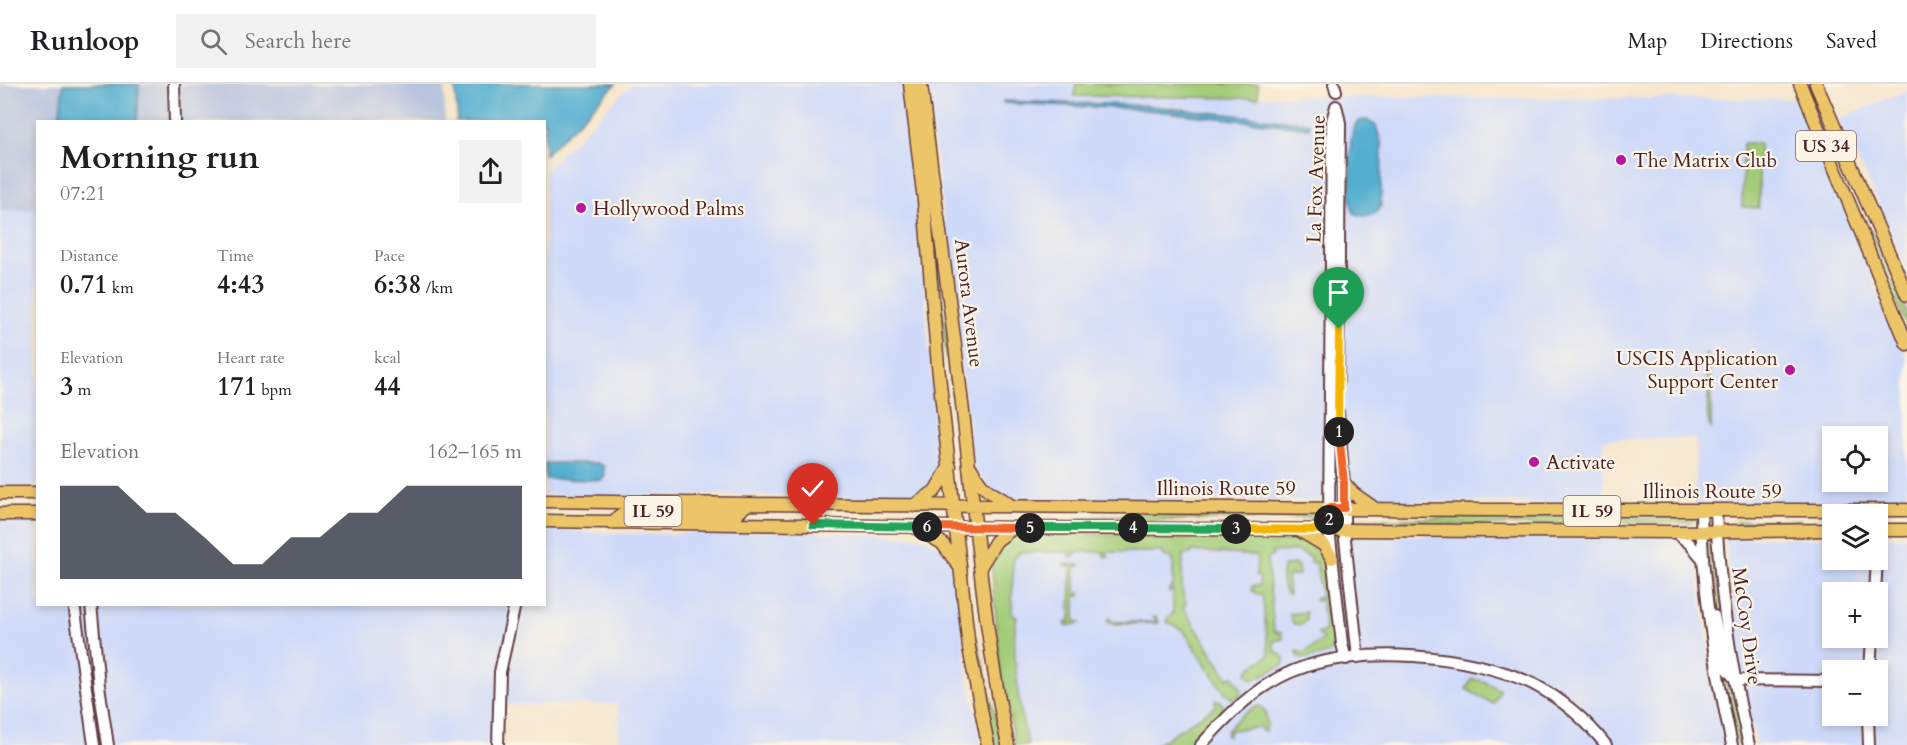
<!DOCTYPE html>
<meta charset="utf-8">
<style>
:root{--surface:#fff;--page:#f2f2f2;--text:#202124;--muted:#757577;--line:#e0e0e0;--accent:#111827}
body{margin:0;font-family:Cardo,serif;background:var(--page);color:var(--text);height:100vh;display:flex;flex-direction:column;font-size:22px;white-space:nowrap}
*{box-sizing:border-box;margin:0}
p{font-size:20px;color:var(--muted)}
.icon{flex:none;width:33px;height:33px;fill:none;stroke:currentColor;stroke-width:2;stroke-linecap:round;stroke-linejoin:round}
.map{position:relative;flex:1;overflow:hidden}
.details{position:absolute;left:36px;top:36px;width:510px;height:486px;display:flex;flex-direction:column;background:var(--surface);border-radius:0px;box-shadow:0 3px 9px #0003}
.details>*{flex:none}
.controls{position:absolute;left:1822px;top:342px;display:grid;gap:12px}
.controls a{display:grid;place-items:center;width:66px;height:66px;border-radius:0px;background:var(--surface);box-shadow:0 3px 9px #0003;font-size:30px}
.pin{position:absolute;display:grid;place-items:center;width:51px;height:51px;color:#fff;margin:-62px -26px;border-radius:50% 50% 50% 0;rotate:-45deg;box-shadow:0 0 6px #0007}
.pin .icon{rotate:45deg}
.km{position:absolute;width:30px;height:30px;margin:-15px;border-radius:50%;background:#222;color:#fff;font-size:16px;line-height:30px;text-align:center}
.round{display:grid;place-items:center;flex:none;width:63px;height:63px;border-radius:0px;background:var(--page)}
.summary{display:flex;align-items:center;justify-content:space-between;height:102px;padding:0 24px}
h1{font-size:33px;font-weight:600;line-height:45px}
.metrics{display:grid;grid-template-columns:repeat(3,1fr);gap:9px;height:102px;padding:6px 24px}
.metrics div{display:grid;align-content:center}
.metrics b{font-size:26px;font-weight:600}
.metrics small{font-size:16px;font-weight:400}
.metrics p{font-size:16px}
.chart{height:168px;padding:12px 24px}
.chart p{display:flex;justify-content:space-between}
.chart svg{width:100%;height:108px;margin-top:6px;fill:var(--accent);opacity:.7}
header{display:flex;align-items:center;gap:36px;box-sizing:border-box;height:84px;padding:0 30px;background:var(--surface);border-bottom:2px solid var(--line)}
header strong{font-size:28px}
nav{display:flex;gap:33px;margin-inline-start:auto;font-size:21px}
.search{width:420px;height:54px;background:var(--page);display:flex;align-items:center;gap:15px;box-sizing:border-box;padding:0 21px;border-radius:0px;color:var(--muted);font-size:22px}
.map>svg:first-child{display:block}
</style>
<header>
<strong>Runloop</strong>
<div class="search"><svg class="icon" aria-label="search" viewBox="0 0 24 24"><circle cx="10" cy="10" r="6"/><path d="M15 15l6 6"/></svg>Search here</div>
<nav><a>Map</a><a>Directions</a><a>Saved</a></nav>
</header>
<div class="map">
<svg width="1907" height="661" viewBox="0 0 1907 661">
<rect width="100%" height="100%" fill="#fcf5e5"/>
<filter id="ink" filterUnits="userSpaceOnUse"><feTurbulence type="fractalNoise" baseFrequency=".0167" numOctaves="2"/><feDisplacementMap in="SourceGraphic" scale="12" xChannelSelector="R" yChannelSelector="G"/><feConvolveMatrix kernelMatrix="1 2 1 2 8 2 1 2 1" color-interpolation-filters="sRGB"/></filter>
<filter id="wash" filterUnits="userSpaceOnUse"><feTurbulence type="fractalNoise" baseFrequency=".008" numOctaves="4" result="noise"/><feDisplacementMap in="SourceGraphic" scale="24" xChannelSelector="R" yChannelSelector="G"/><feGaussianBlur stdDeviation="1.35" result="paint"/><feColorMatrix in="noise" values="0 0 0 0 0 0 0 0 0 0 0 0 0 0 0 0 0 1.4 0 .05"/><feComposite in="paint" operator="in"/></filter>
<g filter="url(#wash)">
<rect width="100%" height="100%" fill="#f6e5cb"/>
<path fill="#cfdafa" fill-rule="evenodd" d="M632 0H903L922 179 938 382 937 397 923 411 893 415 712 410 678 412 545 411V86Z
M925 0H1076L1075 12 1797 15 1907 275V417L1695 420 1696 355H1604V419L1001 414 974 387 934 52ZM1833 352H1878V398H1833Z
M1907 7V189L1867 93 1837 35Z
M37 126V402L0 401V127Z
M0 434 37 435 38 520H544L545 444 595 449 679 450 712 446 816 448 924 454 942 463 951 479 957 505 969 600 982 661H619L618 620 498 621 497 661H0Z
M1029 450H1193L1294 455 1314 460 1361 451 1666 453 1678 455 1695 471 1697 480 1718 629 1724 661H1015L1000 585 991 475 1011 453Z
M1878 453H1907V661H1757L1743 604 1725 454H1833V476H1878ZM1833 508H1878V554H1833ZM1833 586H1878V632H1833Z"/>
<path fill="#bac4de" d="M0 0H444L445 37 38 38 37 126 0 127Z"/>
<path fill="#a3cc78" stroke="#767652" stroke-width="1.5" d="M1076 0H1258V14L1074 12Z
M1805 0H1811L1855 99 1850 100 1830 51Z
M1743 59H1759V124L1742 123Z
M1871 147 1907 229V243L1867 149Z
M932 161H934L950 273 947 274 936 209Z
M1707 269 1711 306V344C1705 334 1709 318 1708 305 1707 293 1705 282 1705 270Z
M1149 429 1317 431 1321 432V434L1075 437V435Z
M1491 432 1692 434 1694 437 1691 439 1624 438 1538 441 1355 440 1351 437 1357 435H1410Z
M1799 436V438L1736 441V437Z
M1029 450H1193L1294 455 1314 460 1327 472 1338 561C1333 571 1309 576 1298 573L1297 567 1304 569 1323 555 1318 550 1325 547 1321 516 1316 517 1315 515 1321 512 1316 478 1310 479V473L1297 467 1272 468 1273 472 1267 474 1274 546 1276 549 1281 548 1283 555 1274 557V565C1279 571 1287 571 1283 581L1253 596 1247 589 1250 584 1269 571 1262 510H1257L1252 506V502H1259L1260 493 1256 492 1257 472 1192 467 1191 470H1183L1182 506 1186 520 1183 523 1228 594 1233 592 1242 606 1240 611 1232 615 1221 604 1183 546 1167 538V535L1173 529V505L1169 508V505L1173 501V474L1164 472 1163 468H1105L1109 473H1104L1103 468H1075V472L1070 473V468H1018V472L1013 473 1012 531 1017 533C1010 553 1020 640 1029 661H1015L1000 585 991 475 1003 456Z
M1338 453H1340L1353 558 1350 566 1346 560 1335 455Z
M1706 456H1710L1712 460 1729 584 1707 492Z
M1065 480 1080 481V482L1075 483V508L1080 509V512H1075V537L1080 539 1066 542 1065 538H1070L1071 482H1065Z
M1294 480 1298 482 1299 491 1287 492 1289 510H1287C1282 504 1280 489 1284 482Z
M1306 528V537L1301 541 1294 540 1291 536 1290 530Z
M1153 533H1156L1159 539 1111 540 1107 537 1109 534 1113 538H1157Z
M974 554H977L1002 661H995L987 633Z
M1721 577 1730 594 1745 661H1739L1731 636Z
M1472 595 1483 597 1500 606 1493 620 1466 605Z
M1215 616 1220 617 1223 621 1222 628 1189 661H1156L1216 622Z
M1259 622 1266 628 1267 642 1265 647H1261L1262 643 1231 646 1228 652 1226 651C1227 642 1249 624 1259 622Z"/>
<path fill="#52aed0" stroke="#4e667e" stroke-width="1.5" d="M63 0H139L137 37H59Z
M456 0H616L545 71 544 38 456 37C460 27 453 14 456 0Z
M1003 17 1141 21 1309 39V44L1138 25 1003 19Z
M1367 36 1376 42 1382 61 1381 121C1378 133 1364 134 1354 129L1351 121C1350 107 1348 51 1355 41 1358 36 1362 36 1367 36Z
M545 379H597L604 382 605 392 602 396 545 395Z"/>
</g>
<g filter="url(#ink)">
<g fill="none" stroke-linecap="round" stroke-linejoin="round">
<g stroke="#643d43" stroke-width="14">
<path id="minor" d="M174 0 175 38
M1334 0 1336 7
M1336 22 1332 37 1329 445 1342 560 1346 575
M1337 25 1340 39 1338 297
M1338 328 1344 399V446L1358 573
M1701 427C1702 506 1715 584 1732 661
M1716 427C1719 505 1731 585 1749 661
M1675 448 1689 459 1702 474
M1878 462 1879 446
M1875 508 1877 476
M74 520 94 661
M91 520 99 602 108 661
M1714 532 1724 582 1736 596 1833 597
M1870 586 1872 554
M1868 632 1869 661
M498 661 500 588 515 520
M1201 661C1227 632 1256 602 1293 587 1357 560 1471 570 1533 600 1562 615 1586 636 1606 661"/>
</g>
<g stroke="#643d43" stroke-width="15">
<path id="major" d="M910 0 924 117 938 282 969 564 988 661
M921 0C933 104 949 207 961 311 975 428 983 546 1008 661
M1800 0 1907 260
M1816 0 1907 211
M970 383C974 389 978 397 984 403 992 411 1003 414 1011 422
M1344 399 1354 410 1374 424
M0 409H38
M544 417 747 420 1484 426H1907
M914 422 935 407 950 382
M0 430H38
M544 437 1013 444 1675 448 1833 446
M611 439 627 427H686L695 419
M688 439 695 431H736L747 420
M914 443 942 459 959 482
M1299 446 1324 461 1332 474
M1878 446H1907
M980 483 996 457 1013 444"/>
</g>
<use href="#minor" stroke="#fff" stroke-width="10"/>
<use href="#major" stroke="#edc569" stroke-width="12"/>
</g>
</g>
<g fill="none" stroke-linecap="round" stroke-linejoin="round" filter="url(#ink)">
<g stroke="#fff" stroke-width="12">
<path id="split-1" d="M1339 245 1338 337 1339 348"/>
</g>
<g stroke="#fff" stroke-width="12">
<path id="split-2" d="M1329 436V424H1344V399L1339 348"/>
</g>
<g stroke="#fff" stroke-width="12">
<path id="split-3" d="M1236 445 1329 446V436"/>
</g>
<g stroke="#fff" stroke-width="12">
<path id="split-4" d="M1133 444 1236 445"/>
</g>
<g stroke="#fff" stroke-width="12">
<path id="split-5" d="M1030 444H1133"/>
</g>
<g stroke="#fff" stroke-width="12">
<path id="split-6" d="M927 443 1030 444"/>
</g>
<g stroke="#fff" stroke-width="12">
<path id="split-7" d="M813 441 927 443"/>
</g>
<use href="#split-1" stroke="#f5b400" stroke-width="8"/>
<use href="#split-2" stroke="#f0652b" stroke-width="8"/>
<use href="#split-3" stroke="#f5b400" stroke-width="8"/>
<use href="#split-4" stroke="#22a559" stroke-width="8"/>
<use href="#split-5" stroke="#22a559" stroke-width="8"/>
<use href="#split-6" stroke="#f0652b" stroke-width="8"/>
<use href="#split-7" stroke="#22a559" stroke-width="8"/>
</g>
<g fill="#b5179e" stroke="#fcf5e5" stroke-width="2">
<circle cx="1621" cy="76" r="6"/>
<circle cx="581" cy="124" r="6"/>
<circle cx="1790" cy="286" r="6"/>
<circle cx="1534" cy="378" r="6"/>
</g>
<g text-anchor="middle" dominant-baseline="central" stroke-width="4.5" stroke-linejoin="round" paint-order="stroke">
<g fill="#fcf5e5" stroke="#7f5f63" stroke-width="1.5">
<rect x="1796" y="47" width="60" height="30" rx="4.5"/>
<rect x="624.5" y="412" width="57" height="30" rx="4.5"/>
<rect x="1563.5" y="412" width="57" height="30" rx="4.5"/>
</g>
<g font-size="18" font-weight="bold" fill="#4a1f2b">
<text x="1826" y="62">US 34</text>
<text x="653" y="427">IL 59</text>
<text x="1592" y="427">IL 59</text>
</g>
<g font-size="20" fill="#4a1f2b" stroke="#fcf5e5" text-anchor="start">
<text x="1633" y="76">The Matrix Club</text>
<text x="593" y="124">Hollywood Palms</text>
<text x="1778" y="274" text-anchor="end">USCIS Application<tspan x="1778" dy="23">Support Center</tspan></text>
<text x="1546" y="378">Activate</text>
</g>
<g font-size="20" fill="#4a1f2b" stroke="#fcf5e5">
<text transform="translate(1316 95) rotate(-88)">La Fox Avenue</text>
<text transform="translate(969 219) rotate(83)">Aurora Avenue</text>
<text x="1226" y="404">Illinois Route 59</text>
<text x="1712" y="407">Illinois Route 59</text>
<text transform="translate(1747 542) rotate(82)">McCoy Drive</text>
</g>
</g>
</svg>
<div class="controls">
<a><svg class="icon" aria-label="locate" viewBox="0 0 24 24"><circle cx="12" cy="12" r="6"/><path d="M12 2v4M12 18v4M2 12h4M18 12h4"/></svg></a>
<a><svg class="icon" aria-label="layers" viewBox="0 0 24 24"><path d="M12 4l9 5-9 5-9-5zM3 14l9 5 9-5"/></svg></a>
<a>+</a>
<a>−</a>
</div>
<div class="pin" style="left:1339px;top:245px;background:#1e9e55"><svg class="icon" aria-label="arrive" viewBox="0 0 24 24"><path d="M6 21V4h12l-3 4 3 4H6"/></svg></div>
<div class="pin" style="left:813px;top:441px;background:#d93025"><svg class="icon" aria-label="check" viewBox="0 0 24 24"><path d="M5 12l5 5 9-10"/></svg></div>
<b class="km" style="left:1339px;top:348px">1</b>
<b class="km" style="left:1329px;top:436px">2</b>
<b class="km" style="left:1236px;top:445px">3</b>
<b class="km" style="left:1133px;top:444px">4</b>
<b class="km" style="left:1030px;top:444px">5</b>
<b class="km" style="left:927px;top:443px">6</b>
<section class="details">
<div class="summary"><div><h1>Morning run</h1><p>07:21</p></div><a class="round"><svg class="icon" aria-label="share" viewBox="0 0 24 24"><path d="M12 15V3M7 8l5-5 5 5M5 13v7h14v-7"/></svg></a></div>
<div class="metrics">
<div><p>Distance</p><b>0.71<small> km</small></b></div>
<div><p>Time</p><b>4:43</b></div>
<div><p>Pace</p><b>6:38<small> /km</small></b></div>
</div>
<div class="metrics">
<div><p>Elevation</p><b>3<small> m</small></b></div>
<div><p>Heart rate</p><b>171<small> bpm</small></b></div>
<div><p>kcal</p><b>44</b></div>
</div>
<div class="chart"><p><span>Elevation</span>162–165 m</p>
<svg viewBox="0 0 160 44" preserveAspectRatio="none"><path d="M0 44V6L10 6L20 6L30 17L40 17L50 27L60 38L70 38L80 27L90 27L100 17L110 17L120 6L130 6L140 6L150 6L160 6V44z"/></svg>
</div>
</section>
</div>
